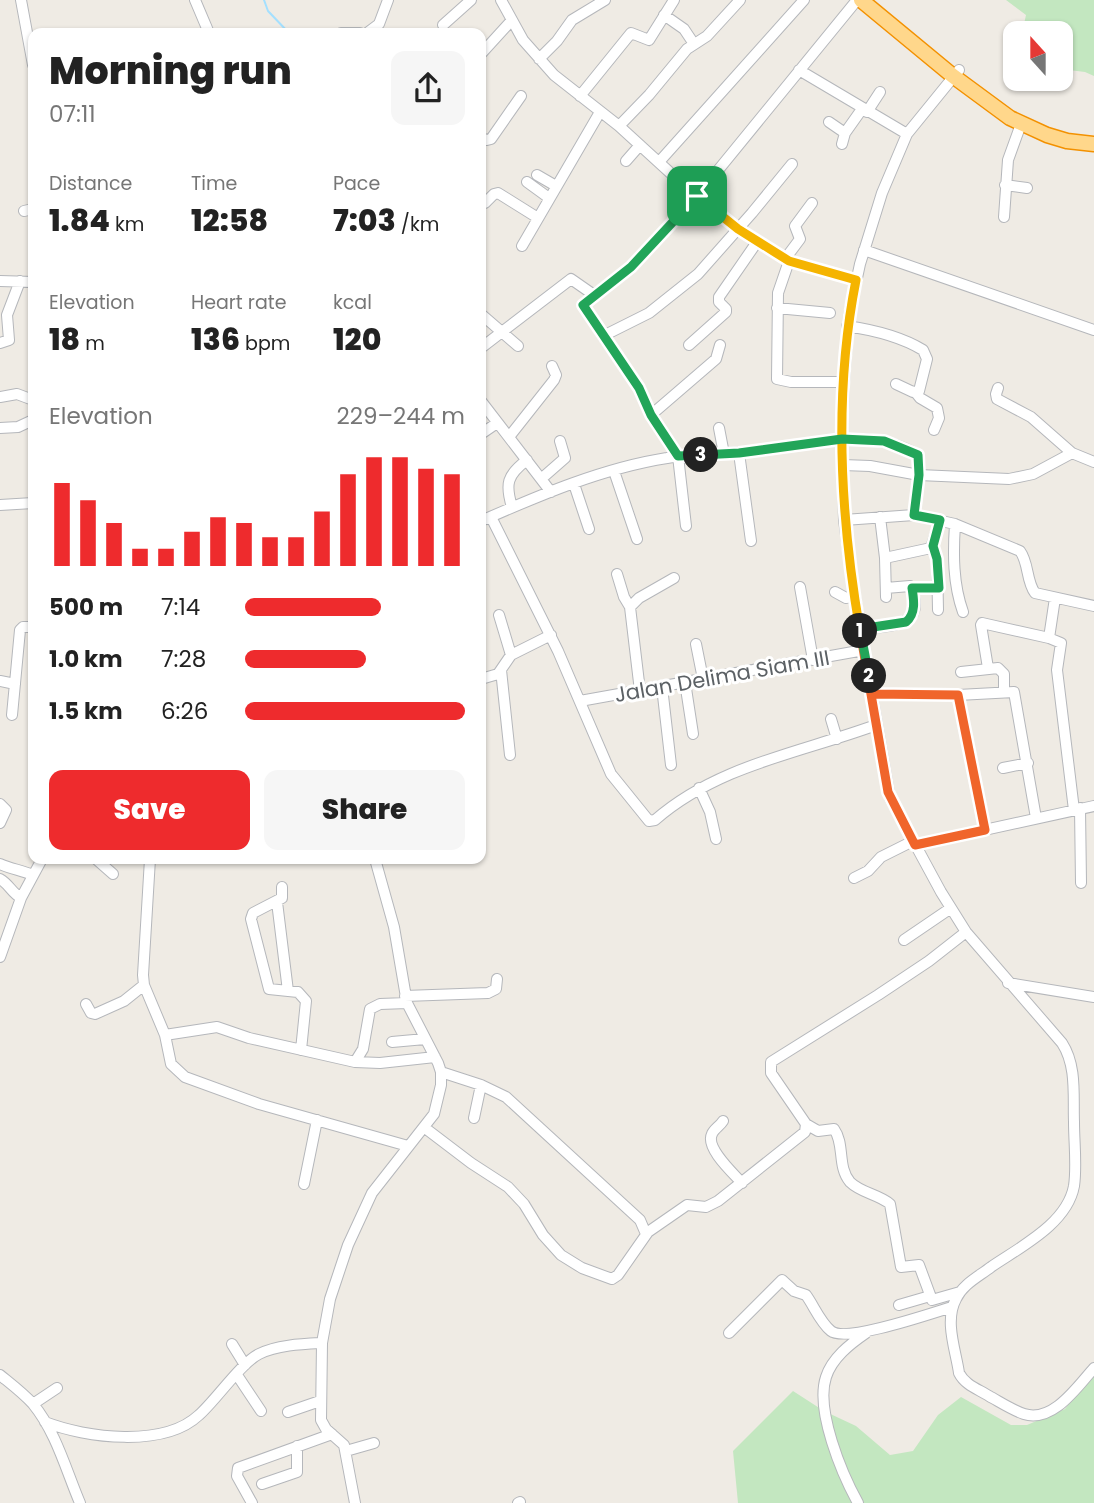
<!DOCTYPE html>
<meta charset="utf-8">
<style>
:root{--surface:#fff;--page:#f6f6f6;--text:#222;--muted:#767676;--accent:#ee2b2d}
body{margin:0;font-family:Poppins,sans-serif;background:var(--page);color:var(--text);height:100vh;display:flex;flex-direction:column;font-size:26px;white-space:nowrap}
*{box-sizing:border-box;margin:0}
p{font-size:23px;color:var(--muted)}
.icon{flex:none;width:38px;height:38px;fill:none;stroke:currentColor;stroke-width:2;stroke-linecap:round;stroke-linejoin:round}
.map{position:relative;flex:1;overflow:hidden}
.panel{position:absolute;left:28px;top:28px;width:458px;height:836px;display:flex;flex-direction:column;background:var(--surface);border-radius:14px;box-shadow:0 2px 5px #0004}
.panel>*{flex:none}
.needle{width:46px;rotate:339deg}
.controls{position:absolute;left:1003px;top:21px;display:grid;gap:14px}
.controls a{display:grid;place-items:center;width:70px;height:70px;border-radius:14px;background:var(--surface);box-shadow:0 2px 5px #0004;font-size:35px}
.pin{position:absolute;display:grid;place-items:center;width:60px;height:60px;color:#fff;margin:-30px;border-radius:14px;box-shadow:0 4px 10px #0006}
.km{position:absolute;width:35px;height:35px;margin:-18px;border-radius:50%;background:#222;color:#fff;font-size:19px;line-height:35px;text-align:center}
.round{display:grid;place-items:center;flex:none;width:74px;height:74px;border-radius:14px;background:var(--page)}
.headline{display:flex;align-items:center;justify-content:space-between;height:119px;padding:0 21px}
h1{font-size:38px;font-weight:800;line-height:52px}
.stats{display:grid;grid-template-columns:repeat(3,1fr);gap:10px;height:119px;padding:7px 21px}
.stats div{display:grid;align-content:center}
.stats b{font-size:30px;font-weight:800}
.stats small{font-size:19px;font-weight:400}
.stats p{font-size:19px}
.chart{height:196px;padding:14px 21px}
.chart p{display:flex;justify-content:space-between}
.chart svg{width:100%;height:126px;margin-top:7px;stroke:var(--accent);stroke-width:6}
.cta{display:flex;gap:14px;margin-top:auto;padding:14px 21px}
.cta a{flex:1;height:80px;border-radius:14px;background:var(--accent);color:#fff;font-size:28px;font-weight:800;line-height:80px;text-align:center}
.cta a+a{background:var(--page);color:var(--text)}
ul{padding:0 21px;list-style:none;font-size:23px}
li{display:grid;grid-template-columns:112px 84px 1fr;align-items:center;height:52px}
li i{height:18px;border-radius:9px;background:var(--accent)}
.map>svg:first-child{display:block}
</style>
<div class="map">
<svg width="1094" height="1503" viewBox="0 0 1094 1503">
<rect width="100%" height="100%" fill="#efebe4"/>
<path fill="#c3e7c0" d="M1006 0H1094V76L1085 72 1061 69 1060 33H1022L1026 15Z
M1094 1371V1503H738L733 1451 793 1391 824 1411 856 1426 890 1455 913 1451 938 1415 961 1397 1011 1425H1027L1065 1409Z"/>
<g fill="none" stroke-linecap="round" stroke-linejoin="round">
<path stroke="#a4e0ff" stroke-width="2" d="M264 0 268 11 289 33"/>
<g stroke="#b5b7bb" stroke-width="12">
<path id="minor" d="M21 0 33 65
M195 0 209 33
M501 0 523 40 554 75 619 126 689 190 730 223 789 261 856 280
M664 15 684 29 694 44
M443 25 471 0
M341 33H360
M367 33 379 24 388 0
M481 54 512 20
M539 59 557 41 572 20 605 0
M799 70 907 134
M959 70 907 134 882 193 860 264 849 315 844 382 842 439 844 520 852 580 890 798 941 892 966 932 1062 1043C1077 1066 1073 1096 1074 1122 1074 1143 1077 1166 1074 1186 1067 1224 1020 1247 991 1267 978 1277 963 1284 956 1299 944 1321 956 1351 959 1373 965 1385 978 1389 989 1396 1000 1402 1012 1410 1024 1414 1053 1423 1077 1387 1094 1368
M580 96 631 33 649 40 674 0
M867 112 880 92
M829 122 845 133
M619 126 649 95 687 49 707 36 740 0
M481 138 487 140 491 139 521 96
M842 144 845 133 862 109
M626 161 640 145
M659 162 804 0
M537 175 556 186
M527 182 549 198
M1005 185 1027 188
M481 202 485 203 494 194 498 193 538 218
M24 211 33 209
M1004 217 1008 160 1021 124
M522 246 600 112
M864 250 1094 330
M785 259 800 239 795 226 812 203
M789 261 778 293 777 379 791 382H844
M0 281 33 282
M777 308 830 313
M481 314 518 346
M847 326C874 330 900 336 923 350L927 359 919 391 913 392 896 384
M603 336 583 304 631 267 697 196 857 0
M0 343 9 340 7 315 20 281
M689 345 726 312V309L719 302V297L757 242
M481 348 571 279 594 295
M998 388 996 394 997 399 1031 417 1072 453 1094 462
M916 393 920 398 937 408 939 418 934 430
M0 397 17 394 33 400
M481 401 551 492
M651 415 716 359 720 345
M0 428 18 427 33 420
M719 428 724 454
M481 434 497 423
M509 437 554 380 556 375 552 366
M739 453 751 541
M843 465 870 466 919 475 1009 479 1033 474 1072 453
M614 471 637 539
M541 479 565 458 560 441
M574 484 589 529
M0 505 33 503
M512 507C505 484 507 475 527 460
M491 517 558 651 611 774 649 821 655 820C718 765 800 753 876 725
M880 517 885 558 886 597
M844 520 914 515 955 524 1020 551C1029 563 1026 581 1035 593L1094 606
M481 521C540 495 603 468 667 458 698 452 731 455 762 450 814 444 870 426 918 455L919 475 914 515
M955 524C953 554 953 584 963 612
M686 526 678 456 651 415 639 388 603 336 649 313 698 274 752 213 792 164
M933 546 937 559 938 610
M885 558 931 548 940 521
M617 574 624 597 630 607
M800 587 813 660
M912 588H939
M835 592 846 598 855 596
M1055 598 1049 638 1061 643 1057 670 1074 810
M499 615 511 655
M860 629C889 626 929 628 910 586L886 588
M696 644 703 679
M988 668 981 625 982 623 1049 638
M501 670 510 755
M961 672 998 668 1004 674V692
M481 679 498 674 511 655 551 635
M0 681 15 684
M685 682 693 734
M662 687 671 765
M640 691 630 607 639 598 674 578
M872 694 958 695 1014 692 1036 818
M958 695 985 830
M580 701 864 650
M12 715 20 630 23 627H33
M831 719 837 739
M1003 768 1028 763
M699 788 710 812 716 839
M0 804 6 810 0 823
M1080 808 1081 883
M916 845 1094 806
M96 859 113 874
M150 859 143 975 144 985 165 1035 171 1064 185 1077 259 1104 408 1146
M0 864C11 869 21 870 33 875
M854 878 868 871 881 857 913 841
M0 879C9 884 11 892 21 898
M282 887V898L253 913 251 919 269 989 298 992 306 1001 301 1050
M277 902 288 991
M904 940 951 908
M0 957 21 898 42 859
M1008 983 1094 997
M405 996 488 993 496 989 497 979
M86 1004 91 1013 95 1014 124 1001 144 985
M165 1035 217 1027 249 1038 355 1062 380 1063 435 1057
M392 1042 425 1039
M355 1062 363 1049 370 1009 380 1004 407 1003
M441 1072 481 1085 506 1097 640 1220 646 1234
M474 1118 481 1085
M723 1121C720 1126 714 1129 712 1134 705 1148 733 1173 742 1183
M806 1124 818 1131 834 1129C845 1144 837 1167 850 1182 861 1193 878 1194 890 1204L901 1267 919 1265 932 1300 960 1292
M425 1128 471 1163 508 1187 524 1204 543 1235 561 1255 582 1268 612 1279 618 1275 648 1232 687 1205 706 1207 718 1201 805 1132 806 1124 771 1073V1062L878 995 929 961 966 932
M304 1184 317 1120
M899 1305 930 1296
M729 1333 782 1280 794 1291 806 1295C814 1306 820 1322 831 1331 846 1343 932 1313 952 1307
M232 1344 245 1365
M0 1375C11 1384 23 1393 33 1404 56 1432 66 1470 80 1503
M237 1375 261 1411
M33 1404 57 1388
M288 1412 320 1401
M45 1422C86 1438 164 1448 199 1415 216 1400 241 1363 259 1354 277 1345 302 1344 322 1343
M346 1451 374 1443
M262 1484 297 1472V1446
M252 1503 237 1476 238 1468 332 1434
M355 1503 344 1445 326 1429 321 1420 322 1343 330 1299 348 1245 372 1193 434 1114 441 1085V1072L438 1063 407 1003 394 927 375 859
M518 1503 520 1502
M858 1503C842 1474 815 1410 826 1377 832 1358 850 1344 866 1333"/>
</g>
<g stroke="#f39100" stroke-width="17">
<path id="highway" d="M861 0 953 76 1010 118 1047 135 1067 141 1094 144"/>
</g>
<use href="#minor" stroke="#fff" stroke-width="10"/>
<use href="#highway" stroke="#ffd78b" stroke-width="14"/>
</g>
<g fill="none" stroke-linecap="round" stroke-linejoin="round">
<g stroke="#fff" stroke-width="14">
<path id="split-1" d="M697 196 738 229 789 261 856 280C833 396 840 515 860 631"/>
</g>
<g stroke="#fff" stroke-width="14">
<path id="split-2" d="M860 631 888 792 915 845 985 830 958 695 872 694 869 676"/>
</g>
<g stroke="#fff" stroke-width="14">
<path id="split-3" d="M701 455 739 453 842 439 884 441 918 455 919 475 914 515 940 520 933 546 937 559 939 588H912C914 600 916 614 906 622L860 629 869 676"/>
</g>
<g stroke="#fff" stroke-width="14">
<path id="split-4" d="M697 196 631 267 583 305 639 388 651 415 678 456 701 455"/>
</g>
<use href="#split-1" stroke="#f5b400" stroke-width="9"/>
<use href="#split-2" stroke="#f0652b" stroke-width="9"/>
<use href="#split-3" stroke="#22a559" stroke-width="9"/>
<use href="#split-4" stroke="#22a559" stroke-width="9"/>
</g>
<g text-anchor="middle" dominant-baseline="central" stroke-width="6" stroke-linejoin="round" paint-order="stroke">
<g font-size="21" fill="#5c6165" stroke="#fff">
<text transform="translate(722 676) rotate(-10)">Jalan Delima Siam III</text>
</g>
</g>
</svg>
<div class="controls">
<a><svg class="needle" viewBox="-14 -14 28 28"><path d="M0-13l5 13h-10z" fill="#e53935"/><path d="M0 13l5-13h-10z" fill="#767676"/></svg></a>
</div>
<div class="pin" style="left:697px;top:196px;background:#1e9e55"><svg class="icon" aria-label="arrive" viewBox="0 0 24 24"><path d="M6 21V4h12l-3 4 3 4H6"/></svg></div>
<b class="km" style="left:860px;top:631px">1</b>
<b class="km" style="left:869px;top:676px">2</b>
<b class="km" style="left:701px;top:455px">3</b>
<section class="panel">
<div class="headline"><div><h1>Morning run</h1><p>07:11</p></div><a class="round"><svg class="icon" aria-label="share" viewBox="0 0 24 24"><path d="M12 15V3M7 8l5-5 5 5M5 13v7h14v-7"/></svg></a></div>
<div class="stats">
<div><p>Distance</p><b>1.84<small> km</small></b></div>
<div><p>Time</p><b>12:58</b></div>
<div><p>Pace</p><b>7:03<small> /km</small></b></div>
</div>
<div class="stats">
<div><p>Elevation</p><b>18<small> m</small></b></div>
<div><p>Heart rate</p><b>136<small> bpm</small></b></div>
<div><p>kcal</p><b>120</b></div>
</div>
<div class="chart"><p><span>Elevation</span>229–244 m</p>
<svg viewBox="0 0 160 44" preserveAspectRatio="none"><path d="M5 44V15M15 44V21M25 44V29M35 44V38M45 44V38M55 44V32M65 44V27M75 44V29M85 44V34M95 44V34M105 44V25M115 44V12M125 44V6M135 44V6M145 44V10M155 44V12"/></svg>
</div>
<ul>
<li><b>500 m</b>7:14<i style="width:62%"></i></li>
<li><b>1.0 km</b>7:28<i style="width:55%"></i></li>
<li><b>1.5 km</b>6:26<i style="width:100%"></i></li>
</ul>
<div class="cta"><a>Save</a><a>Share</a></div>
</section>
</div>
